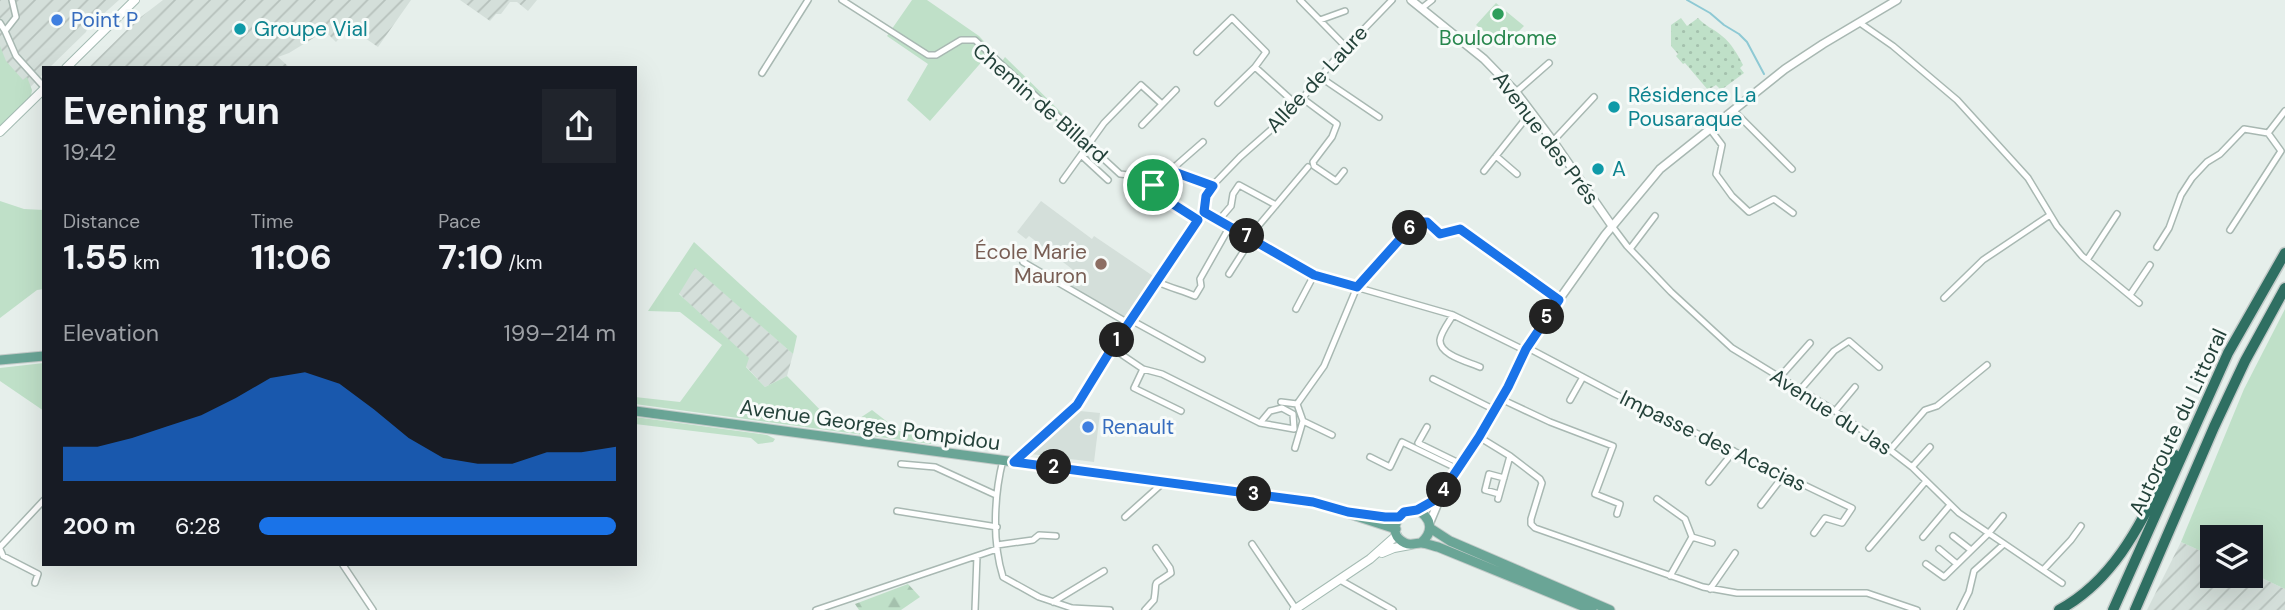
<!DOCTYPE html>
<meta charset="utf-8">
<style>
:root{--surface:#171b24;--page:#20242c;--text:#f1f3f6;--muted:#9ea1a6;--accent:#1a73e8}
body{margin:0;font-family:"DM Sans",sans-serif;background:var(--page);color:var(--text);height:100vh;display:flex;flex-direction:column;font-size:26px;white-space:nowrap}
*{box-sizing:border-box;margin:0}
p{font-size:23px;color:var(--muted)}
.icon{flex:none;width:38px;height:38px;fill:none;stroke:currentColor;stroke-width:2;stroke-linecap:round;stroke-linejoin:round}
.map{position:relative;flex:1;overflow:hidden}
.drawer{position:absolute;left:42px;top:66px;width:595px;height:500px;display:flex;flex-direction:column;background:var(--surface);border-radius:0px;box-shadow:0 7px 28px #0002}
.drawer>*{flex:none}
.controls{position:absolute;left:2200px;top:525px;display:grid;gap:14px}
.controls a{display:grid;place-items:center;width:63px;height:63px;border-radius:0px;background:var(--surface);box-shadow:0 7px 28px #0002;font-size:35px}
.pin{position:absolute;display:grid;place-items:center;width:60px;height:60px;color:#fff;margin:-30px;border:4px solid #fff;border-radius:50%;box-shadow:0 2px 7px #0007}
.km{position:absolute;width:35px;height:35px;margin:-18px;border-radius:50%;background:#222;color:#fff;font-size:19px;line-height:35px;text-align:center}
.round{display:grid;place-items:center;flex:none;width:74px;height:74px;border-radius:0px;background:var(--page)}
.overview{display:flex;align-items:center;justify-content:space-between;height:119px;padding:0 21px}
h1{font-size:38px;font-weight:700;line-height:52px}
.figures{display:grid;grid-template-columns:repeat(3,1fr);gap:10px;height:119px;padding:7px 21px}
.figures div{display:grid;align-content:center}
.figures b{font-size:35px;font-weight:700}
.figures small{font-size:19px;font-weight:400}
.figures p{font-size:19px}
.chart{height:196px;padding:14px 21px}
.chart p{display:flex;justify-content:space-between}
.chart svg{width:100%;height:126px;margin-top:7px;fill:var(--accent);opacity:.7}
ul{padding:0 21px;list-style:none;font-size:23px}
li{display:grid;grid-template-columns:112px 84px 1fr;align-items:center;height:52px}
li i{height:18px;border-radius:9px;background:var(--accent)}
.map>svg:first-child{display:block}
</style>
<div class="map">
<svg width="2285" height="610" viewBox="0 0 2285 610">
<defs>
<pattern id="industrial-furrows" width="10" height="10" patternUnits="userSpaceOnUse" patternTransform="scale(1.75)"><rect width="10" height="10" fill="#d4dfda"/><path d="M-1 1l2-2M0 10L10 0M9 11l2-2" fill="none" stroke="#b6c1bc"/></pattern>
<pattern id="forest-firs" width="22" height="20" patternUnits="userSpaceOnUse" patternTransform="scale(1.75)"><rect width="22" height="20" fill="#bfe0c8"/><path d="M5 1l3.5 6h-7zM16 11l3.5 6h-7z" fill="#a4c1ad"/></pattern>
<pattern id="garden-dots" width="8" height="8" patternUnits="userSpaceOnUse" patternTransform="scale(1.75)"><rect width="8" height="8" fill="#bfe0c8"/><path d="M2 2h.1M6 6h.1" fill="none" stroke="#a4c1ad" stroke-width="1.8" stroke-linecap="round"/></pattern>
</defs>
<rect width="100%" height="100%" fill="#e6efeb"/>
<path fill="#d4dfda" d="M1041 201 1092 239 1094 236 1156 278 1128 320 1063 282 1072 269 1029 236 1026 239 1017 232Z
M1080 411 1100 413 1094 462 1031 454Z"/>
<path fill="url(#industrial-furrows)" d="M0 0H119L100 17 91 16 87 20 88 27 86 32 49 68H44V73L0 118Z
M163 0H411L378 47 349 27 336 42 325 31 289 53 278 57 290 68H88L137 20Z
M460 0H537L528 11 517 2H510L501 14H496L490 21Z
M695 267 793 354 787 376 765 387 679 293Z
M2181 542 2212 556V576H2250L2251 573 2285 589V610H2147Z"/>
<path fill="#bfe0c8" d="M912 0H927L979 36 992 50 930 121 907 100 928 64 887 36Z
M1496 3 1524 26 1504 46 1476 25Z
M0 46 6 61 23 80 27 77 32 90 31 96 0 127Z
M1005 57 1088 139 1082 146 998 67Z
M0 201 24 209 44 210V289L37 290 0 318Z
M694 242 797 336 793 354 695 268 679 294 749 358 746 367 765 387 787 376 829 419 854 422 872 410 899 431 931 433V444L635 404V397L680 402 722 345 680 312 648 311Z
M2285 309V589L2251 573 2250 537H2212V556L2181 542 2244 389Z
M44 363V411L0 381V368Z
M635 417 767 435 775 439 773 442 758 444 751 438 635 424Z"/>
<path fill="url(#forest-firs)" d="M908 584 920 597 901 610H859L855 604Z"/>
<path fill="url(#garden-dots)" d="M1681 18 1687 26 1698 18C1705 26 1714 29 1722 36 1731 43 1738 55 1743 65L1740 68 1744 73 1721 90 1716 85 1708 90 1685 63 1683 64 1676 56 1678 54 1671 46V25Z"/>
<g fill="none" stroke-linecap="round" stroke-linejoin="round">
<path stroke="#8ec9d4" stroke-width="2" d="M1687 0 1710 13 1724 25 1739 34 1747 42 1764 74"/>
<g stroke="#a8b8b2" stroke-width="8">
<path id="minor" d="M842 0 928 55H936L961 40H975L1120 174 1145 177 1173 204 1198 220
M1300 0 1346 47
M1422 8 1432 0
M1320 20 1345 11
M0 23 5 31 16 56 44 87
M1860 23 1893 46 1957 100 2028 178 2057 226 2082 256 2139 303
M5 31 16 17 12 0
M1197 52 1232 18 1266 52 1255 67 1297 105
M762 73 808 0
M1320 77 1379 117
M1516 92 1549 63
M1302 98 1337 124 1332 137 1313 162 1314 166 1336 181 1344 171
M1218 103 1255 67
M1733 110 1792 169
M1142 125 1176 90
M1710 129 1722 145 1716 174 1732 196 1749 212 1774 199 1793 213
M1553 141 1594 97
M1082 156 1108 180
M1496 156 1517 174
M1171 170 1203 142
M1484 171 1531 112
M1063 180 1104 123 1141 85 1162 104
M1153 185 1166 169 1213 186
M1204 212 1314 275 1453 315 1522 349H1530L1615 394 1852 508 1842 523 1825 518 1814 533
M1204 212 1206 196 1215 183 1240 157 1290 113 1336 58 1392 0
M1219 220 1231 206 1233 194 1239 185 1276 205
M1612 226 1627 246 1671 292 1732 348 1835 411 1890 450 1912 467 1959 513 2062 583
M2230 230 2281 151 2268 133 2285 111
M1249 237 1308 167
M2157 247 2169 228 2181 195 2192 178 2207 162 2220 154 2244 129 2268 133
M1630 249 1655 216
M2087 260 2117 214
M1023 262 1128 323
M1229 274 1252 238
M1156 281C1169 288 1182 290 1195 296L1201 286 1200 279 1230 226
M2130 295 2150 265
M1944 298 1983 260 2050 215
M1296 309 1314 275
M1453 315C1449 322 1441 332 1440 340 1439 355 1469 362 1480 367
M1131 320 1202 359
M1112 348 1143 369 1162 374 1260 423 1270 411 1282 408 1293 414 1294 429 1260 423
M1143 369 1134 388 1181 411
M1779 378 1810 343
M1433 379 1495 410
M1800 390 1834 351 1849 341 1879 367
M1501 399 1550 422 1613 446 1595 494 1620 504 1617 514
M1570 400 1583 377
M1281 402 1297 404
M1835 411 1855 387
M1427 427 1418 443 1461 464
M1332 435 1303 421 1297 404 1324 366 1357 287 1409 229 1419 222H1427L1440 234 1460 228 1559 300
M1479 437 1510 456 1540 479 1542 483 1531 519V524L1535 528 1703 587 1737 593H1867L1917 610
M1295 448 1303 421
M1890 450 1925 410 1937 406 1987 365
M1370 457 1390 467 1402 442 1458 469
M1003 460C994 495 992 542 1003 577L1039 597 1072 608 1110 610
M1014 462 1077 406 1112 348 1204 212
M901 464 935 467 996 495
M1912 467 1930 447
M1709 482 1734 451
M1499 494 1485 490 1489 474 1504 478
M1498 499 1510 456
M1657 499 1685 519 1692 537 1670 576
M1761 505 1784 475
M897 511 997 527
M1125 517 1164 482
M1953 536 1971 550
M1692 537 1712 543
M1923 537 1950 505
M1252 544 1296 609
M997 545 1033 540 1039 535 1056 536
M0 547 44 500
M1869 548 1926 481
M0 549 3 556 38 574 35 583
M1939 549 1957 564
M1926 564 1944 577 1988 534 2003 516
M343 565 373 610
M2043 570 2071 540 2081 526
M1340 580 1393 610
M1710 589 1735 553
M1053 602 1104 571
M816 610 997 549
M975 610 977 556
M1145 610 1154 600C1158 577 1150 588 1171 573L1170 568 1156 548
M1960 610 1969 592 1974 571 2004 544"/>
</g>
<g stroke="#a8b8b2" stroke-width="10">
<path id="tertiary" d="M1411 0 1484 59 1516 92 1553 141 1612 226
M1417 510 1433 501 1443 491 1487 424 1526 349 1551 311 1605 235 1660 169 1785 69 1823 44 1897 0
M1430 522 1440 498"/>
</g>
<g stroke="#a4bbb3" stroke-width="10">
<path id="secondary" d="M66 68 135 0
M0 132 44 89
M1382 553 1394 548 1410 545
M1294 610 1370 559 1397 535"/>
</g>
<g stroke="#c2cac8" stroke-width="11">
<path id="primary" d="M0 360 44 356
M635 411 1313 502 1396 529
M1430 528 1450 541 1610 610
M1421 543C1434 532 1432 518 1417 510 1398 509 1385 533 1405 543 1411 546 1415 543 1421 543 1426 543 1433 546 1438 547L1592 610"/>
</g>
<g stroke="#c2cac8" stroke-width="13">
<path id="motorway" d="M2059 610C2120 577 2145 513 2175 455
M2113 610 2228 353 2285 253
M2135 610 2214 427 2245 361 2285 288"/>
</g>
<use href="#minor" stroke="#fff" stroke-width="5"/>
<use href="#tertiary" stroke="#fff" stroke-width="7"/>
<use href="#secondary" stroke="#fff" stroke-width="8"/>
<use href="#primary" stroke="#6aa596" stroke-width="9"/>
<use href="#motorway" stroke="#2f6f62" stroke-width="10"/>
</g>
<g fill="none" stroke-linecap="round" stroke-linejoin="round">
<g stroke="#fff" stroke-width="14">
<path id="route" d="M1166 169 1213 186 1206 196 1204 212 1314 275 1357 287 1409 229 1419 222H1427L1440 234 1460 229 1559 300 1526 349 1508 387 1479 437 1443 491 1433 501 1417 510 1404 512 1399 517H1385L1348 512 1313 502 1014 462 1077 405 1112 348 1198 220 1173 204 1153 185Z"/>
</g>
<use href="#route" stroke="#1a73e8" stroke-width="9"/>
</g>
<circle fill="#2e9e5b" stroke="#f7fbf9" stroke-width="2.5" cx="1498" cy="14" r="7"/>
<g fill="#3f7fe0" stroke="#f7fbf9" stroke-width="2.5">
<circle cx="57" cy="20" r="7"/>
<circle cx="1088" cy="427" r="7"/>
</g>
<g fill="#0f9aa8" stroke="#f7fbf9" stroke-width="2.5">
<circle cx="240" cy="29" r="7"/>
<circle cx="1614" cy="107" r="7"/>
<circle cx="1598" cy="169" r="7"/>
</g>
<circle fill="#8d6e63" stroke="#f7fbf9" stroke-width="2.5" cx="1101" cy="264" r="7"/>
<g text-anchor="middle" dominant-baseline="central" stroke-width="6" stroke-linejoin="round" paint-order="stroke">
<g font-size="21" fill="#366cbe" stroke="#f7fbf9" text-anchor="start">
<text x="71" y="20">Point P</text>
<text x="1102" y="427">Renault</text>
</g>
<g font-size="21" fill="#0d838f" stroke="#f7fbf9" text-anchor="start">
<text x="254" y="29">Groupe Vial</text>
<text x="1628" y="95">Résidence La<tspan x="1628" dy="24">Pousaraque</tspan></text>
<text x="1612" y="169">A</text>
</g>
<g font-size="21" fill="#27864d" stroke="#f7fbf9">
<text x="1498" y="38">Boulodrome</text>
</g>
<g font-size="21" fill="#24423a" stroke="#f7fbf9">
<text transform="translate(1317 79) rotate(-47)">Allée de Laure</text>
<text transform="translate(1040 103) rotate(41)">Chemin de Billard</text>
<text transform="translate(1546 138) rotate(53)">Avenue des Prés</text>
<text transform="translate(1831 412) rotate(33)">Avenue du Jas</text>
<text transform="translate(2178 422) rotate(-65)">Autoroute du Littoral</text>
<text transform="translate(870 425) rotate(8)">Avenue Georges Pompidou</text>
<text transform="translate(1713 441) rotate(26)">Impasse des Acacias</text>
</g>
<g font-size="21" fill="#785e54" stroke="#f7fbf9" text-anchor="end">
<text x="1087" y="252">École Marie<tspan x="1087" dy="24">Mauron</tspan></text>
</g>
</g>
</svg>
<div class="controls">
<a><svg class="icon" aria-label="layers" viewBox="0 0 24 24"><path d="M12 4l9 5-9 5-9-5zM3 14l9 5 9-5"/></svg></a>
</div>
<div class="pin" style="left:1153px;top:185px;background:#1e9e55"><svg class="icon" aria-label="arrive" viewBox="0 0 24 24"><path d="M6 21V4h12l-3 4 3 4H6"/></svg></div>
<b class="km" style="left:1117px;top:340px">1</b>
<b class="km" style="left:1054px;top:467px">2</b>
<b class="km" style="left:1254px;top:494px">3</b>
<b class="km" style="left:1444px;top:490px">4</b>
<b class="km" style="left:1547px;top:317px">5</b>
<b class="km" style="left:1410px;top:228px">6</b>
<b class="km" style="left:1247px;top:236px">7</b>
<section class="drawer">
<div class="overview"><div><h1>Evening run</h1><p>19:42</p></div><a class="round"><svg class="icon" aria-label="share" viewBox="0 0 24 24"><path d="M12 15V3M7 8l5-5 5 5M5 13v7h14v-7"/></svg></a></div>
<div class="figures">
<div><p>Distance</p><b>1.55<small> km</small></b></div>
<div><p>Time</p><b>11:06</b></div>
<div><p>Pace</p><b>7:10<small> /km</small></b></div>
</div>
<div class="chart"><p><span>Elevation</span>199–214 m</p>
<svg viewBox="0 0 160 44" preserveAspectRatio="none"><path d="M0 44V32L10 32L20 29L30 25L40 21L50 15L60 8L70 6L80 10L90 19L100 29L110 36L120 38L130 38L140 34L150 34L160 32V44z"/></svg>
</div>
<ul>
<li><b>200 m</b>6:28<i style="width:100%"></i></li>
</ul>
</section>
</div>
